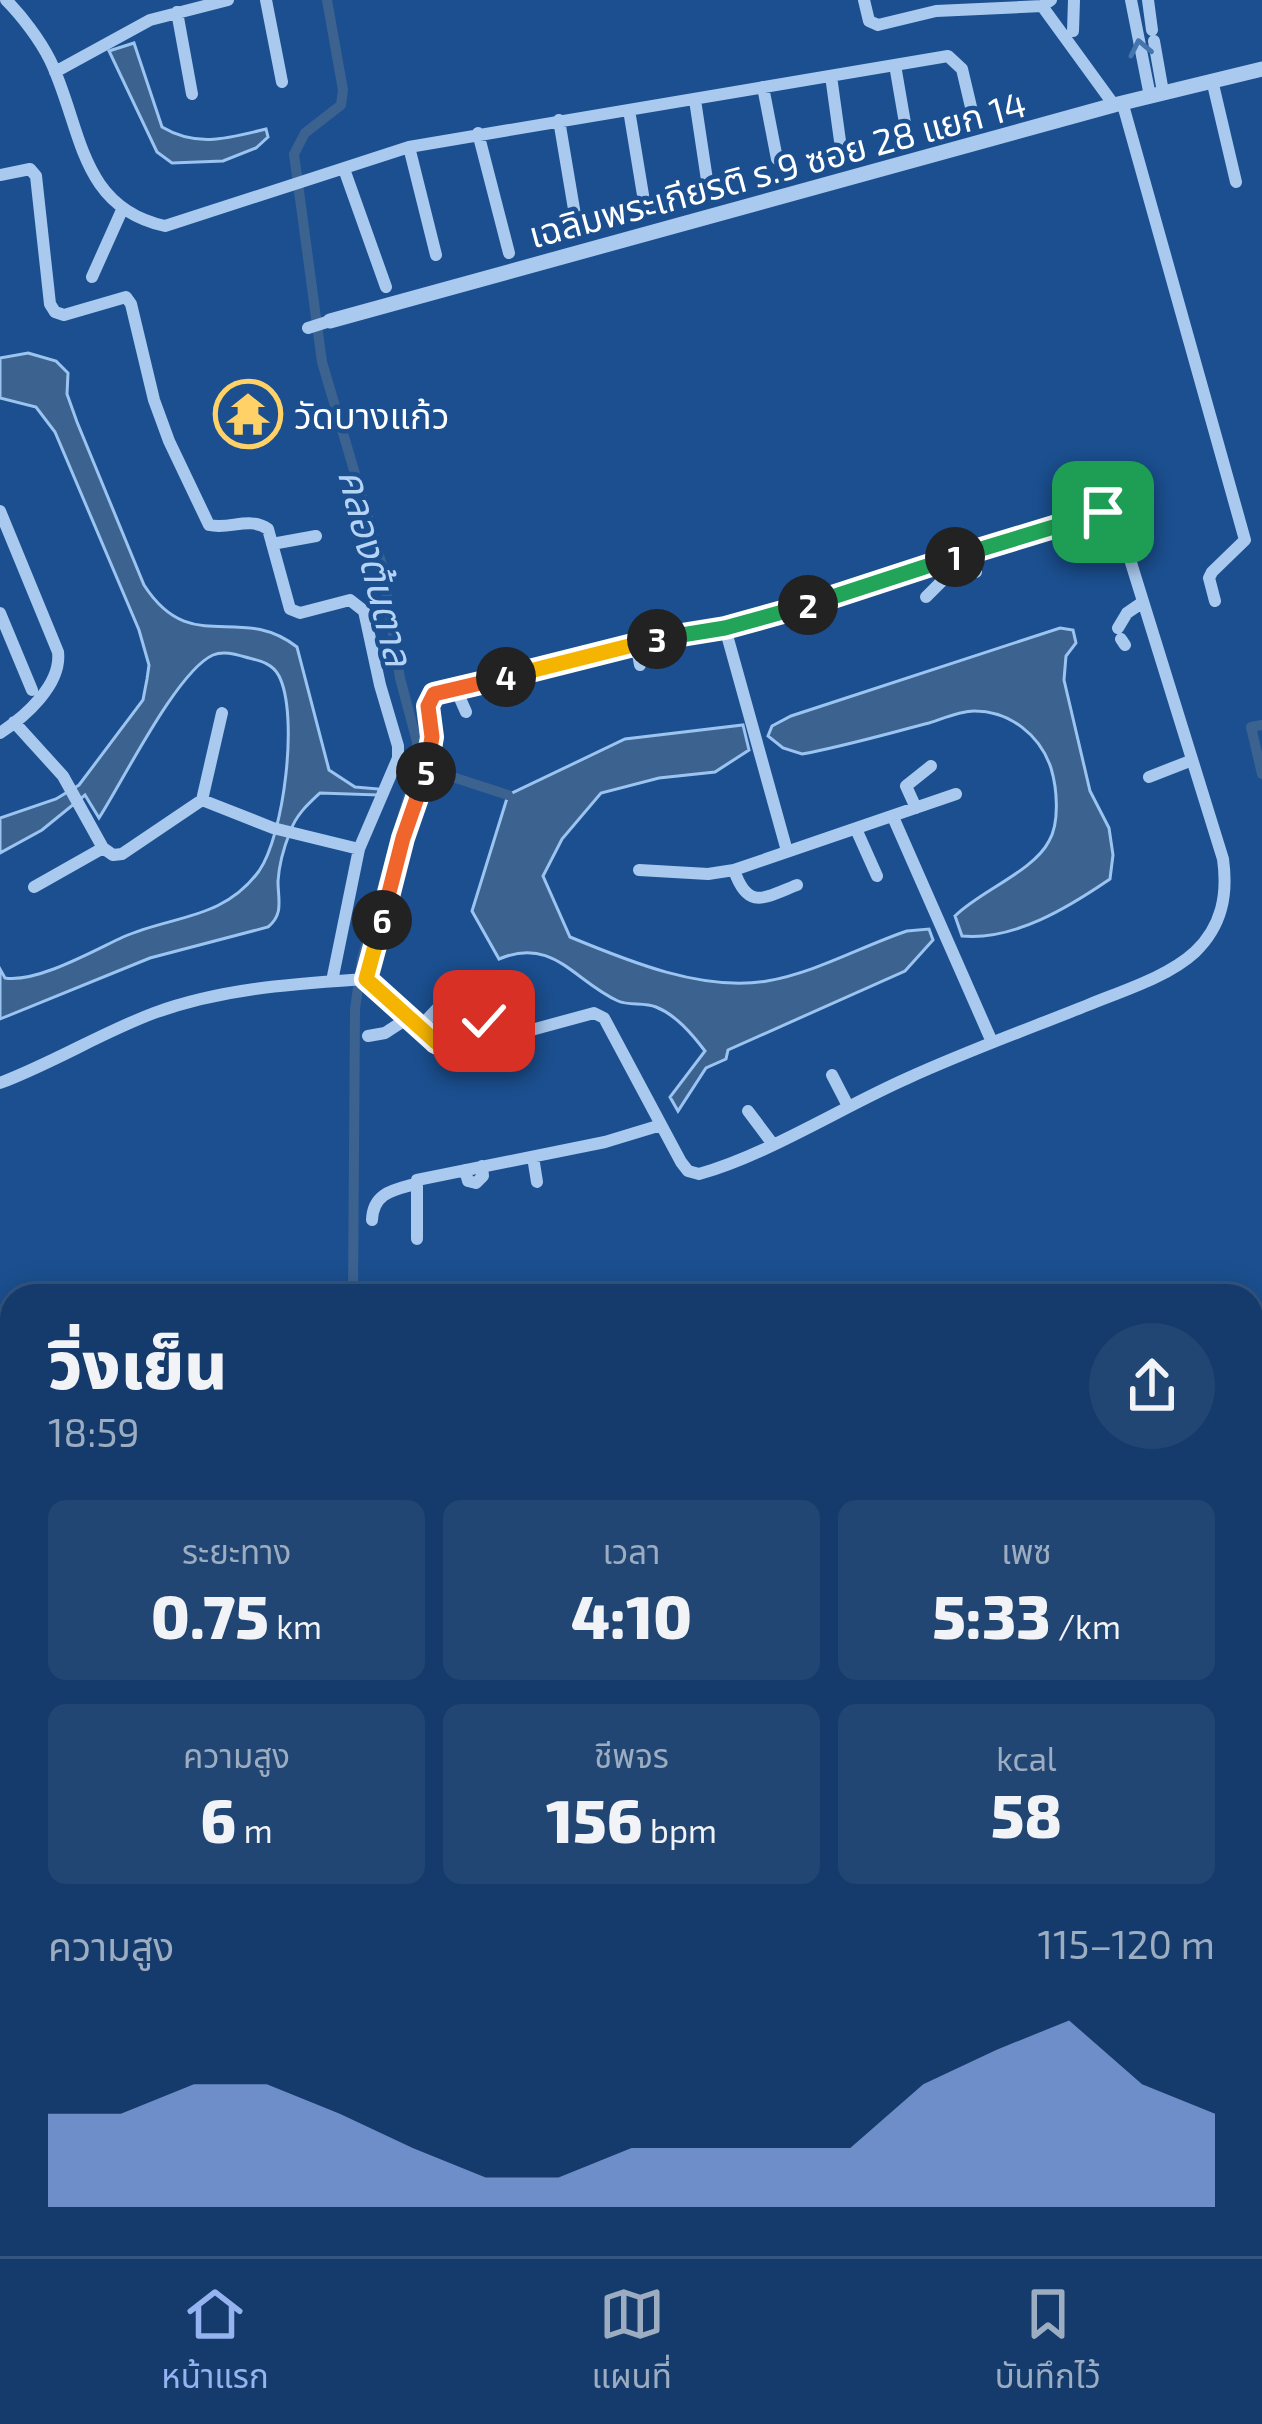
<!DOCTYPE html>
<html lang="th">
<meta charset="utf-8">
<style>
:root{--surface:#143b6b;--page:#214673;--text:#f1f3f6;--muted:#9dadc1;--line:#33557e;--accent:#95b2f1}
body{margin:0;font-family:"Exo 2","Noto Sans Thai",sans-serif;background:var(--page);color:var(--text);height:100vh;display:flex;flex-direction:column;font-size:45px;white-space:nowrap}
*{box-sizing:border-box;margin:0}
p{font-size:39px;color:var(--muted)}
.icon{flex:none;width:66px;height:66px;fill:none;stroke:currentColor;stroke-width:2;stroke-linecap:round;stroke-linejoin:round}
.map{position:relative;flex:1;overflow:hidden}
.details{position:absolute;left:0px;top:1284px;width:1263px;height:972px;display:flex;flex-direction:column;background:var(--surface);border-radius:36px 36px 0 0;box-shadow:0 6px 30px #0003,0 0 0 3px var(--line)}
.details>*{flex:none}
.pin{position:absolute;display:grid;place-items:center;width:102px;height:102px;color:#fff;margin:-51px;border-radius:24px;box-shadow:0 6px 18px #0006}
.km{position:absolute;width:60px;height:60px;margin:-30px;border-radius:50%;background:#222;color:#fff;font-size:33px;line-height:60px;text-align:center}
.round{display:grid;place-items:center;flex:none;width:126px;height:126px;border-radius:63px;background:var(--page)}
.summary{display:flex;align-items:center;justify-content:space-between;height:204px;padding:0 48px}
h1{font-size:66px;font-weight:800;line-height:90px}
.figures{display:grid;grid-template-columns:repeat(3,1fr);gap:18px;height:204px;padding:12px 48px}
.figures div{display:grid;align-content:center;border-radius:18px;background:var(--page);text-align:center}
.figures b{font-size:60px;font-weight:800}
.figures small{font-size:33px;font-weight:400}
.figures p{font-size:33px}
.chart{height:336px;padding:24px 48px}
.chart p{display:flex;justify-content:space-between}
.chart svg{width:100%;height:216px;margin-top:12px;fill:var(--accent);opacity:.7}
.tabs{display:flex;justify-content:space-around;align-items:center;height:168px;border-top:3px solid var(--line);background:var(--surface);font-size:33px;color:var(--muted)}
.tabs a{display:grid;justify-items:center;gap:6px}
.tabs .selected{color:var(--accent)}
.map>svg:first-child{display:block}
</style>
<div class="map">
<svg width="1262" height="2256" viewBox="0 0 1262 2256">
<rect width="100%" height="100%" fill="#1b4f8f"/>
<path fill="#3c6290" stroke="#9cc4f0" stroke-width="3" d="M134 43 162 127C197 148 229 138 266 129L268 137 256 148 223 161 172 163 157 152 109 51Z
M28 353 56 361 68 373 67 394 77 422 144 585C191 658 239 602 297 647L329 770 355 787 379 789 378 795 320 793C307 805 296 815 290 832 284 847 279 866 278 881 278 900 284 914 268 927L150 958 0 1019V969L5 978C37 983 93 951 123 937 173 915 223 920 259 871 284 835 299 715 279 676 273 664 261 661 249 658 238 655 224 650 213 655 177 671 123 781 99 818L85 795 42 830 0 853V818L56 799 79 785 143 700 147 679 149 665 139 630 55 432 36 407 0 398V358Z
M1060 628 1073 630 1076 643 1066 656 1064 680 1090 791 1109 828 1113 855 1110 879C1069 907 1014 941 962 936L955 916C980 891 1034 871 1049 841 1060 822 1057 788 1051 768 1040 735 1010 711 974 711 960 711 942 719 929 723 886 734 845 746 802 754L783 748 768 736 772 726 791 716Z
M743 725 749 750 715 772 659 778 601 793 562 839 543 876 570 937C628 961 703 992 767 981 815 973 862 946 907 931L929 929 933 940 905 971 728 1050 726 1059 706 1068 678 1111 670 1097 705 1051C692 1034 676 1015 656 1007 644 1002 629 1006 618 1001 574 981 553 936 499 959L472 911 508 795 625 739Z"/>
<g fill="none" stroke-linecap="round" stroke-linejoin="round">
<path stroke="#3c6290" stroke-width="10" d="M327 0 343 90 341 105 305 133 294 154 322 362 382 565 400 678 417 742V766L362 959 355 1009 353 1296
M1262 725 1251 727 1262 774
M437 772 508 795
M571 2244 573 2256"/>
<path stroke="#a9c9ee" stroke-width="12" d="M6 0C22 16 40 40 50 60 82 126 78 207 165 226L409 147 948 56 962 69 971 107
M266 0 282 82
M864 0 869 21 878 25 936 11 1042 6 1051 0
M1131 0 1150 96
M1148 0 1152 30
M1042 6 1114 105
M177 12 192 94
M1073 31 1074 0
M1154 41 1163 92
M895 65 906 129
M55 72 150 20 228 0
M831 76 840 141
M1212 80 1236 182
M763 87 777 159
M695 100 707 180
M1123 105 1245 540 1212 572 1209 578 1215 601
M629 110 643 195
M559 120 576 221
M478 133 509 253
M409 147 436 255
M344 169 386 287
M0 175 30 169 36 176 50 304 55 312 64 315 126 297 131 304 154 400 169 441 209 525C230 530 249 516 268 529L290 609 300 613 350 600 364 611 380 685 398 746V758L359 849 332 981
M92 277 122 210
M308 328 330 321
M0 511 58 652C62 684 26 716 0 733
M272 544 316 536
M951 559 963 574 976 572
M926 597 941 582 943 561
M0 613 32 690
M725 628 787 851
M1118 628 1127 613 1143 602
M1121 639 1125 645
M636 643 640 665
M455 687 466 712
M14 722 63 776 103 848
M1149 777 1190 761
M202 800 273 828 359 849
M916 808 906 786 931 766
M893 817 992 1042
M856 829 877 876
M639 870 708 874 734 870 956 794
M734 870C748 911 764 898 797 885
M34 887 103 848 113 855 122 854 202 800 222 713
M419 1028 438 1008
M368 1036 385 1033 408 1018
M477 1047 478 1026 497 1017
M832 1075 848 1106
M0 1083C53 1063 101 1033 154 1013 223 988 293 984 366 979L427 1036 454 1051 594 1013 604 1018 681 1162 688 1171 699 1174C767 1155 842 1107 908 1078 967 1051 1028 1029 1088 1005 1122 991 1168 977 1195 952 1222 926 1228 895 1223 859L1119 524 1115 517 1094 511 778 615 612 648 434 694 428 706 432 737 427 769 403 839 366 979
M748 1111 772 1143
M533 1157 537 1182
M465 1170 468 1181 476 1183 483 1176 482 1166
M372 1220C373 1193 393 1190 415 1184
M417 1239V1180L605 1142 661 1125
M0 1369 12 1420
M0 1452 12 1448
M0 1566 12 1563
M1251 1693 1262 1691
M1251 1845 1259 1877
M0 1886 12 1881
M0 1897 12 1895
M1251 1960 1262 2008
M1251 2072 1262 2070
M1251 2161 1262 2209
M0 2218 12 2217
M21 2244 23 2256
M263 2244 264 2256
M451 2244 452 2256
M620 2244 623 2256
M701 2244 704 2256
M778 2244 780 2254 828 2244
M850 2244 852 2256
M921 2244 924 2256
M1129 2244 1132 2256
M1198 2244 1201 2256
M83 2254 187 2244
M997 2256 1001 2244"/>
<path stroke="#a9c9ee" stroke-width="15" d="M330 321 1114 105 1262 69"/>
<path stroke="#d6e6fa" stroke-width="16" d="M1251 1583 1262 1580
M0 1793 12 1846"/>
</g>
<defs><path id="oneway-chevron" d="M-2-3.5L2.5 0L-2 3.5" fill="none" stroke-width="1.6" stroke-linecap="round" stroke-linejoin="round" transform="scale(3)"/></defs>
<use stroke="#4674ac" href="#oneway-chevron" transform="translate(1140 48) rotate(-102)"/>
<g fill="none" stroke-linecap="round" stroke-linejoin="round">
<g stroke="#fff" stroke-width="24">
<path id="split-1" d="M955 557 1103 512"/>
</g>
<g stroke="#fff" stroke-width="24">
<path id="split-2" d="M808 605 955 557"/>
</g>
<g stroke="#fff" stroke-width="24">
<path id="split-3" d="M657 639 725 628 808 605"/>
</g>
<g stroke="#fff" stroke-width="24">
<path id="split-4" d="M506 677 657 639"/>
</g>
<g stroke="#fff" stroke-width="24">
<path id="split-5" d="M426 772 432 737 428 706 434 694 506 677"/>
</g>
<g stroke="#fff" stroke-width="24">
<path id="split-6" d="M382 920 403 838 426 772"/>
</g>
<g stroke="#fff" stroke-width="24">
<path id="split-7" d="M382 920 366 979 436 1042"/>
</g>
<g stroke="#fff" stroke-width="24">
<path id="split-8" d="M436 1042 454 1051 477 1047 476 1034 484 1021"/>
</g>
<use href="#split-1" stroke="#22a559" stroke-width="15"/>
<use href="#split-2" stroke="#22a559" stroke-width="15"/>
<use href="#split-3" stroke="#22a559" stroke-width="15"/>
<use href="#split-4" stroke="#f5b400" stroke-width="15"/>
<use href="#split-5" stroke="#f0652b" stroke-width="15"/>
<use href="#split-6" stroke="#f0652b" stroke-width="15"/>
<use href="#split-7" stroke="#f5b400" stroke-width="15"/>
<use href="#split-8" stroke="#f5b400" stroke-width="15"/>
</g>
<defs>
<g id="temple-ring" transform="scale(3.45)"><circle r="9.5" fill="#1b4f8f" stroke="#ffd166" stroke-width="1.5"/><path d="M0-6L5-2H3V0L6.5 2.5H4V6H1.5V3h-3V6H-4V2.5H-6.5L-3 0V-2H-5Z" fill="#ffd166"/></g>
</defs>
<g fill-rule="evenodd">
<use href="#temple-ring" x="248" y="414"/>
</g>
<g text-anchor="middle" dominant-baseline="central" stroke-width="9" stroke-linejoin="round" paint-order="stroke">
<g font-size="36" fill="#fff" stroke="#1b4f8f">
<text transform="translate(777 168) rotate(-15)">เฉลิมพระเกียรติ ร.9 ซอย 28 แยก 14</text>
</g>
<g font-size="36" fill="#fff" stroke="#1b4f8f" text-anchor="start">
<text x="294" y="414">วัดบางแก้ว</text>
</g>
<g font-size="39" font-style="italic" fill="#b5d3f5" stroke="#1b4f8f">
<text transform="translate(377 567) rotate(76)">คลองต้นตาล</text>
</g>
</g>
</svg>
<div class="pin" style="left:1103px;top:512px;background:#1e9e55"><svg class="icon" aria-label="arrive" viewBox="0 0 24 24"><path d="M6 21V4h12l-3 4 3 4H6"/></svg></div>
<div class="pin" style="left:484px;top:1021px;background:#d93025"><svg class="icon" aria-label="check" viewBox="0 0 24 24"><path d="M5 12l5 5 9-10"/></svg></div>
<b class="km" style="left:955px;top:557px">1</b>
<b class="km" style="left:808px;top:605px">2</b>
<b class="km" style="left:657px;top:639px">3</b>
<b class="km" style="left:506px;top:677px">4</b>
<b class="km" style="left:426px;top:772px">5</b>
<b class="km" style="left:382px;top:920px">6</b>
<section class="details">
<div class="summary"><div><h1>วิ่งเย็น</h1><p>18:59</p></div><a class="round"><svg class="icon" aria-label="share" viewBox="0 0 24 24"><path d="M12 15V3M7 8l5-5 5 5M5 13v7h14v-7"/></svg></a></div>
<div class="figures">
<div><p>ระยะทาง</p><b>0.75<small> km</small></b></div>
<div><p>เวลา</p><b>4:10</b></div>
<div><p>เพซ</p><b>5:33<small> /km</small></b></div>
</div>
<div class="figures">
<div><p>ความสูง</p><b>6<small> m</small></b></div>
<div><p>ชีพจร</p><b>156<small> bpm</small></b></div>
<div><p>kcal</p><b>58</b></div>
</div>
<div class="chart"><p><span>ความสูง</span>115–120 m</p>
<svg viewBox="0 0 160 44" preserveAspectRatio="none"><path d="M0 44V25L10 25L20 19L30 19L40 25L50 32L60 38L70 38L80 32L90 32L100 32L110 32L120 19L130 12L140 6L150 19L160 25V44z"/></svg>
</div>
</section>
</div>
<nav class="tabs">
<a class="selected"><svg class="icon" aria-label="home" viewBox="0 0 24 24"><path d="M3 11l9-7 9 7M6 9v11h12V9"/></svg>หน้าแรก</a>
<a><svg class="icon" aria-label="map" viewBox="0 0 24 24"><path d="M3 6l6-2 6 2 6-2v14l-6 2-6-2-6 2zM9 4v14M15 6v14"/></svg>แผนที่</a>
<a><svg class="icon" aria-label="saved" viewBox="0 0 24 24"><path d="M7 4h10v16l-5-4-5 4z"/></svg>บันทึกไว้</a>
</nav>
